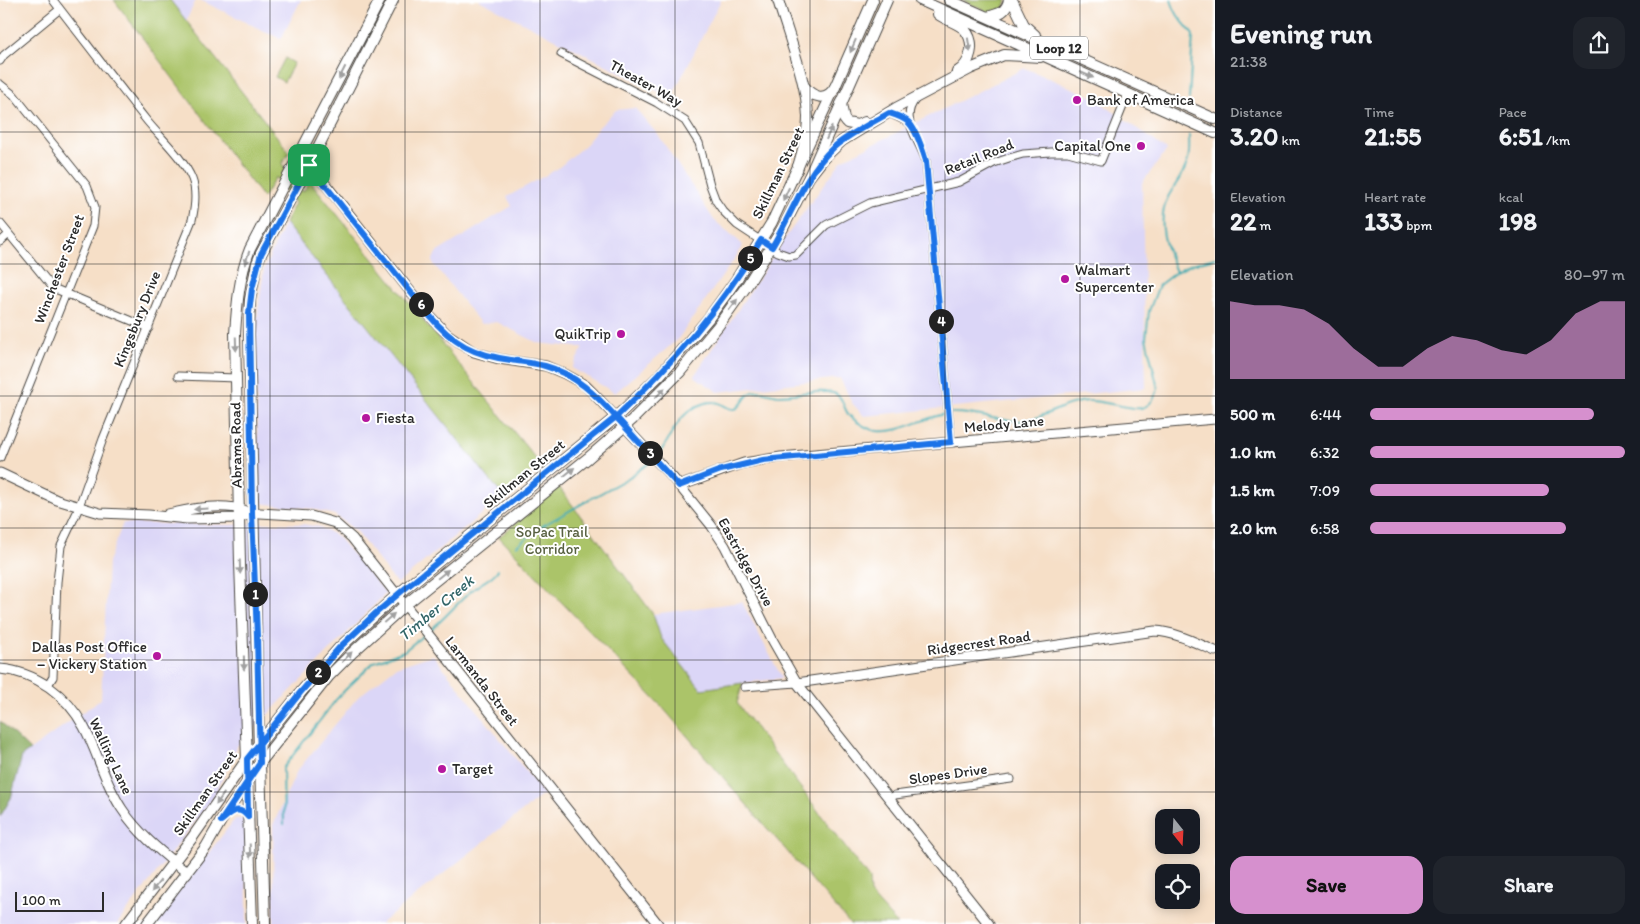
<!DOCTYPE html>
<meta charset="utf-8">
<style>
:root{--surface:#171b24;--page:#20242c;--text:#f1f3f6;--muted:#9ea1a6;--accent:#d690ce}
body{margin:0;font-family:Itim,sans-serif;background:var(--page);color:var(--text);height:100vh;display:flex;flex-direction:column;font-size:19px;white-space:nowrap}
*{box-sizing:border-box;margin:0}
p{font-size:16px;color:var(--muted)}
.icon{flex:none;width:28px;height:28px;fill:none;stroke:currentColor;stroke-width:2;stroke-linecap:round;stroke-linejoin:round}
.map{position:relative;flex:1;overflow:hidden}
.sheet{display:flex;flex-direction:column;background:var(--surface);width:425px}
.sheet>*{flex:none}
.needle{width:32px;rotate:162deg}
.tools{position:absolute;left:1155px;top:809px;display:grid;gap:10px}
.tools a{display:grid;place-items:center;width:45px;height:45px;border-radius:10px;background:var(--surface);box-shadow:0 2px 12px #0003;font-size:25px}
.scale{position:absolute;left:15px;bottom:12px;width:89px;box-sizing:border-box;padding-left:5px;border:2px solid #2b2b2b;border-top:0;font-size:14px;line-height:18px;white-space:nowrap;color:#2b2b2b;-webkit-text-stroke:4px #fff;paint-order:stroke}
.pin{position:absolute;display:grid;place-items:center;width:42px;height:42px;color:#fff;margin:-21px;border-radius:10px;box-shadow:0 2px 8px #0006}
.km{position:absolute;width:25px;height:25px;margin:-12px;border-radius:50%;background:#222;color:#fff;font-size:14px;line-height:25px;text-align:center}
.round{display:grid;place-items:center;flex:none;width:52px;height:52px;border-radius:15px;background:var(--page)}
.summary{display:flex;align-items:center;justify-content:space-between;height:85px;padding:0 15px}
h1{font-size:28px;font-weight:700;line-height:38px}
.stats{display:grid;grid-template-columns:repeat(3,1fr);gap:8px;height:85px;padding:5px 15px}
.stats div{display:grid;align-content:center}
.stats b{font-size:25px;font-weight:700}
.stats small{font-size:14px;font-weight:400}
.stats p{font-size:14px}
.chart{height:140px;padding:10px 15px}
.chart p{display:flex;justify-content:space-between}
.chart svg{width:100%;height:90px;margin-top:5px;fill:var(--accent);opacity:.7}
.primary-button{display:flex;gap:10px;margin-top:auto;padding:10px 15px}
.primary-button a{flex:1;height:58px;border-radius:15px;background:var(--accent);color:#111;font-size:20px;font-weight:700;line-height:58px;text-align:center}
.primary-button a+a{background:var(--page);color:var(--text)}
ul{padding:0 15px;list-style:none;font-size:16px}
li{display:grid;grid-template-columns:80px 60px 1fr;align-items:center;height:38px}
li i{height:12px;border-radius:6px;background:var(--accent)}
main{display:flex;flex:1;min-height:0}
.map>svg:first-child{display:block}
</style>
<main>
<div class="map">
<svg width="1215" height="924" viewBox="0 0 1215 924">
<rect width="100%" height="100%" fill="#fff"/>
<filter id="ink" filterUnits="userSpaceOnUse"><feTurbulence type="fractalNoise" baseFrequency=".02" numOctaves="2"/><feDisplacementMap in="SourceGraphic" scale="10" xChannelSelector="R" yChannelSelector="G"/><feConvolveMatrix kernelMatrix="1 2 1 2 8 2 1 2 1" color-interpolation-filters="sRGB"/></filter>
<filter id="wash" filterUnits="userSpaceOnUse"><feTurbulence type="fractalNoise" baseFrequency=".0096" numOctaves="4" result="noise"/><feDisplacementMap in="SourceGraphic" scale="20" xChannelSelector="R" yChannelSelector="G"/><feGaussianBlur stdDeviation="1.12" result="paint"/><feColorMatrix in="noise" values="0 0 0 0 0 0 0 0 0 0 0 0 0 0 0 0 0 1.4 0 .05"/><feComposite in="paint" operator="in"/></filter>
<g filter="url(#wash)">
<rect width="100%" height="100%" fill="#f6dfc7"/>
<path fill="#dbd6f7" d="M170 0H196L186 21Z
M200 0H301L281 39Z
M479 0H721L671 98Z
M1025 68 1093 97 1167 150 1142 183 1146 388 864 416 852 403 840 378 718 392 694 376 788 234 842 160Z
M635 108 659 136 714 220 741 243 742 248 678 339 615 393 572 368 583 348 538 343 497 322 481 324 432 262 436 253 512 206 507 197 557 169 585 145 599 127 616 110Z
M285 223 503 496 397 584 356 531 335 515 313 509 259 503 255 333 264 269Z
M123 523 232 525 260 523 302 524 320 527 337 536 386 593 237 746 214 797 117 924H0V817L11 798 22 756 101 699 108 562Z
M742 602 782 678 701 689 661 638 653 614Z
M433 655 544 794 380 924H274L273 825 297 771 358 697 396 667Z
M235 819H246L247 924H153Z"/>
<path fill="#abc469" stroke="#6b784a" d="M114 0H170L289 152 282 164 303 192 310 181 540 464 503 496 285 223 295 203 276 177 263 198Z
M962 0H1007L1004 9 988 12Z
M285 58 294 63 284 82 275 77Z
M559 487 653 614 661 638 701 689 743 683 737 703 869 879 870 894 897 924H850L663 708 499 537Z"/>
<path fill="#88aa5d" stroke="#5a6a44" d="M0 721 30 750 22 756 11 798 0 817Z"/>
<g fill="none" stroke-linecap="round" stroke-linejoin="round">
<path stroke="#3aacb3" stroke-width="2" d="M1171 0C1176 17 1183 21 1193 35L1189 99
M1176 272C1166 249 1156 222 1168 197 1174 185 1186 173 1188 159 1190 152 1189 143 1189 135
M951 413C974 412 996 421 1019 421 1043 420 1064 402 1088 401 1104 400 1128 410 1141 408 1151 406 1155 397 1158 389L1146 338 1149 311 1159 285 1176 272 1192 264 1215 258
M656 457C670 442 673 424 689 411 697 405 711 399 721 404 726 406 729 410 735 409 742 407 744 397 751 393 759 388 771 395 780 395 797 395 817 389 833 393 845 396 842 409 850 416 856 422 869 430 877 431 901 434 923 417 946 414
M516 546 544 525 628 478 653 460
M429 631C446 618 459 600 476 587 485 580 490 580 498 570
M284 824 283 768 339 696 374 662 404 651 425 634"/>
</g>
</g>
<g filter="url(#ink)">
<g fill="none" stroke-linecap="round" stroke-linejoin="round">
<g stroke="#494642" stroke-width="9">
<path id="minor" d="M561 54 657 103 685 121 699 143 710 185 716 201 723 211 737 225 778 252 789 256 796 255 826 225 870 203 959 182 994 163 1009 158 1023 154 1051 152H1068L1101 161 1128 94
M0 61 4 55 60 9
M0 84 14 95 87 186 95 207 93 226 0 458
M915 100C899 119 920 141 926 161L951 442
M889 113 908 122
M0 223 53 288 149 328
M0 242 9 234
M178 376 237 378
M48 685 53 677 57 582 61 546 77 512 103 439 192 220C195 207 197 192 192 179 184 159 161 138 147 121 115 81 84 40 53 0
M744 687 797 683
M889 799 895 795 1011 779"/>
</g>
<g stroke="#494642" stroke-width="11">
<path id="tertiary" d="M300 156 315 171 429 315 446 333 474 352 499 359 546 366 565 374 585 385 594 394 673 478 711 525 725 546 773 641 797 683 989 924
M0 473 57 500 100 513 149 515 187 519 240 518 252 513H260L311 516 335 523 352 538 658 924
M679 486 744 463 781 457 1215 419
M168 514C189 509 223 503 244 510
M0 669C36 672 67 695 84 727 98 753 105 784 122 809 139 835 164 854 187 873
M797 683 1155 631C1176 632 1196 643 1215 651"/>
</g>
<g stroke="#494642" stroke-width="12">
<path id="secondary" d="M259 746 249 335 250 300 257 263 261 254 309 165 393 0
M247 761 240 563 235 334C237 304 239 277 250 249L380 0
M260 763 265 924
M247 780 252 924
M126 924 192 838 247 759 300 693 339 648 397 595 616 417 660 375 708 319 736 280 772 222 835 87 873 0
M147 924 206 847 221 821 260 763 329 676 353 652 405 605 588 458 632 420 680 372 718 326 748 284 783 228 809 177 887 0"/>
</g>
<g stroke="#494642" stroke-width="12">
<path id="primary" d="M778 0C788 35 807 82 808 117 808 135 802 153 797 170
M920 0 1215 133
M949 0 1215 119
M1012 0 1024 25 1035 35
M938 14C945 20 959 23 965 30 976 43 971 64 957 72
M987 17C998 14 1006 13 1009 0
M804 86C813 98 826 102 835 87
M841 104 844 119 847 123 857 125 865 122
M809 177 824 158 842 141 896 108 970 69 1004 55 1040 57"/>
</g>
<use href="#minor" stroke="#fff" stroke-width="7"/>
<use href="#tertiary" stroke="#fff" stroke-width="9"/>
<use href="#secondary" stroke="#fff" stroke-width="10"/>
<use href="#primary" stroke="#fff" stroke-width="10"/>
</g>
<defs><path id="oneway-solid" d="M-6-.8H1V-3.2L6.5 0L1 3.2V.8H-6Z" transform="scale(1.25)"/></defs>
<g fill="#a0a0a0">
<use href="#oneway-solid" transform="translate(969 45) rotate(81)"/>
<use href="#oneway-solid" transform="translate(853 46) rotate(113)"/>
<use href="#oneway-solid" transform="translate(342 73) rotate(117)"/>
<use href="#oneway-solid" transform="translate(1087 75) rotate(24)"/>
<use href="#oneway-solid" transform="translate(829 133) rotate(-66)"/>
<use href="#oneway-solid" transform="translate(786 194) rotate(115)"/>
<use href="#oneway-solid" transform="translate(247 258) rotate(109)"/>
<use href="#oneway-solid" transform="translate(733 305) rotate(-53)"/>
<use href="#oneway-solid" transform="translate(236 344) rotate(88)"/>
<use href="#oneway-solid" transform="translate(660 393) rotate(-46)"/>
<use href="#oneway-solid" transform="translate(569 472) rotate(-39)"/>
<use href="#oneway-solid" transform="translate(201 509) rotate(176)"/>
<use href="#oneway-solid" transform="translate(240 567) rotate(88)"/>
<use href="#oneway-solid" transform="translate(443 574) rotate(-39)"/>
<use href="#oneway-solid" transform="translate(389 618) rotate(-41)"/>
<use href="#oneway-solid" transform="translate(347 657) rotate(-46)"/>
<use href="#oneway-solid" transform="translate(244 663) rotate(89)"/>
<use href="#oneway-solid" transform="translate(220 799) rotate(125)"/>
<use href="#oneway-solid" transform="translate(250 851) rotate(88)"/>
<use href="#oneway-solid" transform="translate(156 886) rotate(128)"/>
</g>
</g>
<g fill="none" stroke-linecap="round" stroke-linejoin="round" filter="url(#ink)">
<g stroke="#fff" stroke-width="10">
<path id="route" d="M309 165 261 254 252 289 249 313 252 513 257 636 260 763 221 821C231 813 238 804 248 817L247 759 300 693 339 648 376 613 402 591 616 417 679 486 721 470 763 460 951 442 926 161C923 151 915 127 907 121 902 117 895 115 889 113 870 124 849 134 833 148 804 175 792 214 772 247L761 240C720 308 674 362 616 417 596 395 575 374 545 366 534 363 522 362 511 360 474 355 453 344 429 315L309 165"/>
</g>
<use href="#route" stroke="#1a73e8" stroke-width="6"/>
</g>
<path fill="none" stroke="#2b2b2b" stroke-width="1" stroke-opacity="0.55" d="M135 0V924M270 0V924M405 0V924M540 0V924M675 0V924M810 0V924M945 0V924M1080 0V924M0 132H1215M0 264H1215M0 396H1215M0 528H1215M0 660H1215M0 792H1215"/>
<g fill="#b5179e" stroke="#fff" stroke-width="2">
<circle cx="1077" cy="100" r="5"/>
<circle cx="1141" cy="146" r="5"/>
<circle cx="1065" cy="279" r="5"/>
<circle cx="621" cy="334" r="5"/>
<circle cx="366" cy="418" r="5"/>
<circle cx="157" cy="656" r="5"/>
<circle cx="442" cy="769" r="5"/>
</g>
<g text-anchor="middle" dominant-baseline="central" stroke-width="4" stroke-linejoin="round" paint-order="stroke">
<rect fill="#fff" stroke="#6b6b6b" stroke-width="1" x="1030" y="36.5" width="58" height="23" rx="4"/>
<g font-size="14" font-weight="bold" fill="#2b2b2b">
<text x="1059" y="48">Loop 12</text>
</g>
<g font-size="15" fill="#2b2b2b" stroke="#fff">
<text transform="translate(646 83) rotate(29)">Theater Way</text>
<text transform="translate(979 157) rotate(-22)">Retail Road</text>
<text transform="translate(778 173) rotate(-64)">Skillman Street</text>
<text transform="translate(59 269) rotate(-69)">Winchester Street</text>
<text transform="translate(137 319) rotate(-68)">Kingsbury Drive</text>
<text transform="translate(1004 424) rotate(-5)">Melody Lane</text>
<text transform="translate(236 445) rotate(-91)">Abrams Road</text>
<text transform="translate(524 474) rotate(-39)">Skillman Street</text>
<text transform="translate(746 562) rotate(61)">Eastridge Drive</text>
<text transform="translate(979 643) rotate(-8)">Ridgecrest Road</text>
<text transform="translate(482 681) rotate(52)">Larmanda Street</text>
<text transform="translate(111 756) rotate(65)">Walling Lane</text>
<text transform="translate(948 774) rotate(-8)">Slopes Drive</text>
<text transform="translate(205 793) rotate(-55)">Skillman Street</text>
</g>
<g font-size="15" fill="#2b2b2b" stroke="#fff" text-anchor="start">
<text x="1087" y="100">Bank of America</text>
<text x="1131" y="146" text-anchor="end">Capital One</text>
<text x="1075" y="270">Walmart<tspan x="1075" dy="17">Supercenter</tspan></text>
<text x="611" y="334" text-anchor="end">QuikTrip</text>
<text x="376" y="418">Fiesta</text>
<text x="147" y="647" text-anchor="end">Dallas Post Office<tspan x="147" dy="17">– Vickery Station</tspan></text>
<text x="452" y="769">Target</text>
</g>
<g font-size="15" fill="#586141" stroke="#fff">
<text x="552" y="532">SoPac Trail<tspan x="552" dy="17">Corridor</tspan></text>
</g>
<g font-size="16" font-style="italic" fill="#326568" stroke="#fff">
<text transform="translate(436 608) rotate(-40)">Timber Creek</text>
</g>
</g>
</svg>
<div class="tools">
<a><svg class="needle" viewBox="-14 -14 28 28"><path d="M0-13l5 13h-10z" fill="#e53935"/><path d="M0 13l5-13h-10z" fill="#9ea1a6"/></svg></a>
<a><svg class="icon" aria-label="locate" viewBox="0 0 24 24"><circle cx="12" cy="12" r="6"/><path d="M12 2v4M12 18v4M2 12h4M18 12h4"/></svg></a>
</div>
<div class="scale">100 m</div>
<div class="pin" style="left:309px;top:165px;background:#1e9e55"><svg class="icon" aria-label="arrive" viewBox="0 0 24 24"><path d="M6 21V4h12l-3 4 3 4H6"/></svg></div>
<b class="km" style="left:255px;top:594px">1</b>
<b class="km" style="left:318px;top:672px">2</b>
<b class="km" style="left:650px;top:453px">3</b>
<b class="km" style="left:941px;top:321px">4</b>
<b class="km" style="left:750px;top:258px">5</b>
<b class="km" style="left:421px;top:304px">6</b>
</div>
<section class="sheet">
<div class="summary"><div><h1>Evening run</h1><p>21:38</p></div><a class="round"><svg class="icon" aria-label="share" viewBox="0 0 24 24"><path d="M12 15V3M7 8l5-5 5 5M5 13v7h14v-7"/></svg></a></div>
<div class="stats">
<div><p>Distance</p><b>3.20<small> km</small></b></div>
<div><p>Time</p><b>21:55</b></div>
<div><p>Pace</p><b>6:51<small> /km</small></b></div>
</div>
<div class="stats">
<div><p>Elevation</p><b>22<small> m</small></b></div>
<div><p>Heart rate</p><b>133<small> bpm</small></b></div>
<div><p>kcal</p><b>198</b></div>
</div>
<div class="chart"><p><span>Elevation</span>80–97 m</p>
<svg viewBox="0 0 160 44" preserveAspectRatio="none"><path d="M0 44V6L10 8L20 8L30 10L40 17L50 29L60 38L70 38L80 29L90 23L100 25L110 30L120 32L130 25L140 12L150 6L160 6V44z"/></svg>
</div>
<ul>
<li><b>500 m</b>6:44<i style="width:88%"></i></li>
<li><b>1.0 km</b>6:32<i style="width:100%"></i></li>
<li><b>1.5 km</b>7:09<i style="width:70%"></i></li>
<li><b>2.0 km</b>6:58<i style="width:77%"></i></li>
</ul>
<div class="primary-button"><a>Save</a><a>Share</a></div>
</section>
</main>
